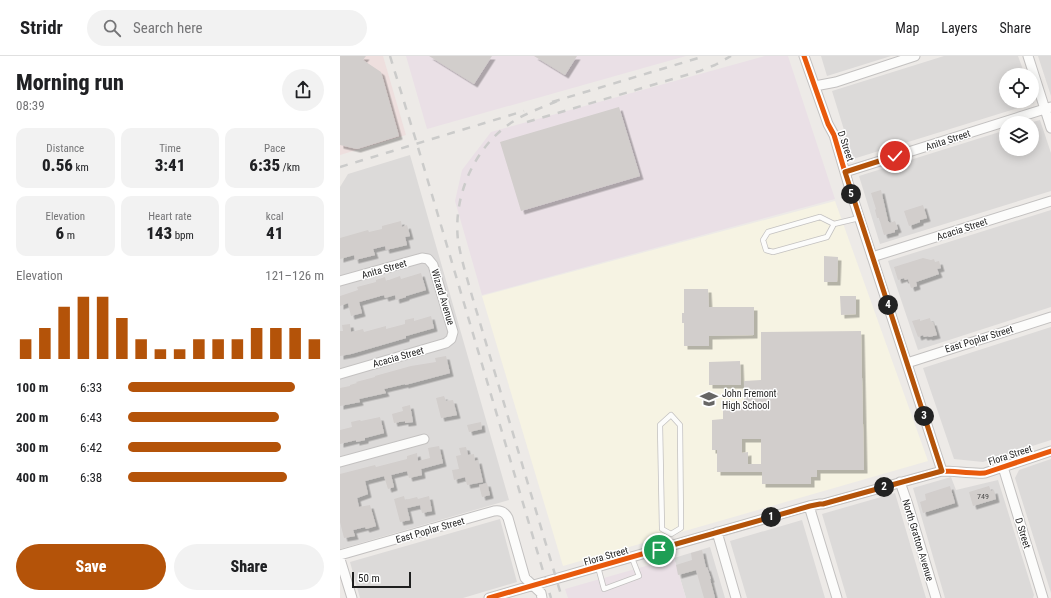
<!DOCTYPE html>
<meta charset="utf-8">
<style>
:root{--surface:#fff;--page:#f2f2f2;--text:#202124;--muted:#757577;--line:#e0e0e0;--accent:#b45309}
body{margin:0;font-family:"Roboto Condensed",sans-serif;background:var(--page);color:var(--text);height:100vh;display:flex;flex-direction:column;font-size:15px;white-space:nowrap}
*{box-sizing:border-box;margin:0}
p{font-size:13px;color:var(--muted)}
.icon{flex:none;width:22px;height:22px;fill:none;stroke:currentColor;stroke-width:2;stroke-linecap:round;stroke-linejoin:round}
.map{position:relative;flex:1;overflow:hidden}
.side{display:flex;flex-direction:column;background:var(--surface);width:340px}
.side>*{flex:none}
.buttons{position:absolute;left:659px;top:12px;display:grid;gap:8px}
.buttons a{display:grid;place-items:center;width:40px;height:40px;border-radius:50%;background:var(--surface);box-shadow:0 2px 10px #0003;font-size:20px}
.scale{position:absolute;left:12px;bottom:10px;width:59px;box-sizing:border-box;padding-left:4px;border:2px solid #1f1f1f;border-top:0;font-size:11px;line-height:14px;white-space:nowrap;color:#1f1f1f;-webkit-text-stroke:3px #fff;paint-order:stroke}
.pin{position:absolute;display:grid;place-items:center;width:34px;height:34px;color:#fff;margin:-17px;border:2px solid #fff;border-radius:50%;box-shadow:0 1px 4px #0007}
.km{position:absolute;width:20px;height:20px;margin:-10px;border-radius:50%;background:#222;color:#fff;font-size:11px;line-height:20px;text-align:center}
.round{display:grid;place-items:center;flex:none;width:42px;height:42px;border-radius:21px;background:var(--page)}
.summary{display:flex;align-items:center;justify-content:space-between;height:68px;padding:0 16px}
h1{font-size:22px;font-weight:800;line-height:30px}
.metrics{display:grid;grid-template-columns:repeat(3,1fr);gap:6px;height:68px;padding:4px 16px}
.metrics div{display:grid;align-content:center;border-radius:10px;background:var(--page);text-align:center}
.metrics b{font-size:17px;font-weight:800}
.metrics small{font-size:11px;font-weight:400}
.metrics p{font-size:11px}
.chart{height:112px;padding:8px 16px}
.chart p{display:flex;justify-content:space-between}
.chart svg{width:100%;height:72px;margin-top:4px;stroke:var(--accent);stroke-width:6}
.cta{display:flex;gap:8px;margin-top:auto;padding:8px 16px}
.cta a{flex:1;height:46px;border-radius:24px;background:var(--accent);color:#fff;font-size:16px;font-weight:800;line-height:46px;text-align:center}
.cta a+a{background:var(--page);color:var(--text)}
ul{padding:0 16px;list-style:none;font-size:13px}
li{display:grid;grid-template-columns:64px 48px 1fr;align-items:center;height:30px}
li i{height:10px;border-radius:5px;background:var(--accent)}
header{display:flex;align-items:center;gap:24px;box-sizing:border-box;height:56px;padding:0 20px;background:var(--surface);border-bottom:1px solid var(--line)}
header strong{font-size:19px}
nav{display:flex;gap:22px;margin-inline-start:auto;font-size:14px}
.search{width:280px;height:36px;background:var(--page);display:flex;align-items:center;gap:10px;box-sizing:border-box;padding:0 14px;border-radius:22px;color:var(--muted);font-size:15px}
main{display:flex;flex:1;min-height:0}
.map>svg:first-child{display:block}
</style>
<header>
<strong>Stridr</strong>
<div class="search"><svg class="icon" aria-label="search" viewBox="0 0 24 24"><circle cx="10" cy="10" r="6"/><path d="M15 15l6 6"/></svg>Search here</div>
<nav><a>Map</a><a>Layers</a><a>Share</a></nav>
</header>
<main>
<section class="side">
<div class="summary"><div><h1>Morning run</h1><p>08:39</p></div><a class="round"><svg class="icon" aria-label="share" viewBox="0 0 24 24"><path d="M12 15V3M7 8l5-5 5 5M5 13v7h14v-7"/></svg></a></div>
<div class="metrics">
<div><p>Distance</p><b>0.56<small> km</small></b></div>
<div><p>Time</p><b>3:41</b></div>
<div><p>Pace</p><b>6:35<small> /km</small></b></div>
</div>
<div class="metrics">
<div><p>Elevation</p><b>6<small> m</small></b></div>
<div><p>Heart rate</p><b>143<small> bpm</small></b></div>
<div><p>kcal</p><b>41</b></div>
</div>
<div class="chart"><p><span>Elevation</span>121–126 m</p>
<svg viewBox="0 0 160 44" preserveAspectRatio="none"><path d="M5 44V32M15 44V25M25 44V12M35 44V6M45 44V6M55 44V19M65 44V32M75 44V38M85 44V38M95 44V32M105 44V32M115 44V32M125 44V25M135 44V25M145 44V25M155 44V32"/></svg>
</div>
<ul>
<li><b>100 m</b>6:33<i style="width:85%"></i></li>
<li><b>200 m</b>6:43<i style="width:77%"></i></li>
<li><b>300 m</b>6:42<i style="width:78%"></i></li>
<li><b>400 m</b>6:38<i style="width:81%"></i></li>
</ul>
<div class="cta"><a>Save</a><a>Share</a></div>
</section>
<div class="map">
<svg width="711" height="542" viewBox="0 0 711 542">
<defs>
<filter id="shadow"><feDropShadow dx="3.5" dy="3.5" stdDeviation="0" flood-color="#0004"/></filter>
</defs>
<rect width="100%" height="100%" fill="#edeae7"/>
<path fill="#dcdad9" d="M481 0H551L487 20Z
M604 0H678L685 19H666V45H692V40L694 47 513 103 492 35Z
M698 0H711V40Z
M700 64 711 97V135L540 188 519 120 666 74V93H692V67H689Z
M70 99 169 444 0 493V131L8 118Z
M711 154V251L578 294 548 205Z
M711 271V384L643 406 614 403 583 312Z
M711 403V537L675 422 679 414Z
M611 421 616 434 658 424 694 539 693 542H605L573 432Z
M555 437 586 542H507L482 458Z
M160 463 177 526 123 542H20L10 506Z
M462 464 485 542H407L390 485Z
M370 491 385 542H346L334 502Z"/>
<path fill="#eedfde" d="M0 0H43L66 79 0 99Z"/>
<path fill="#eae0e6" d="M66 0H346L87 73Z
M425 0H448L495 143 142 239 115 145 122 114 151 76Z
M334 502 346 542H228L225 533Z"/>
<path fill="#f6f3e3" d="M495 145 588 405 223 510 142 240Z"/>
<path fill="#d2cecc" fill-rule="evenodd" filter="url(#shadow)" d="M0 0H26L23 4 41 16 59 80 17 93 0 89Z
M89 0H152L134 28Z
M194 0H237L225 19Z
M279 51 300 120 181 155 160 86Z
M541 134 548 165 550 167 555 165 558 173 555 174V176L544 179 539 162H537L535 154 536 153 531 137Z
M583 149 587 162 580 164V166L569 170 564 155Z
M61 165 62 171 67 169 70 180 65 181 67 189 46 194 45 190 33 193 35 199 15 204 14 199 0 203V182L28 174 29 176 42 173V170Z
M484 200 498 201 497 226H484Z
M583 202 591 204 594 203 595 206 599 205 601 212 597 213 599 218 576 226 577 230 571 232 568 223 565 224 564 222 558 224 554 211Z
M81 217 86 234 66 240V241L56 244 55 239 45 242 44 239 19 246 22 257 11 260 8 247 0 250V240L18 234 17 231 36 226V224L45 221 46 225 60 220 61 223Z
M344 233H368L369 251H414V279L369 280V290H344V267H342V257H344Z
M500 240H516V258L501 259Z
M91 260 94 272 66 280V282L11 298 0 300V275H3L2 269 10 268 11 276 23 273 24 276 46 270V273L65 268V264L74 262V265Z
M590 262 591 266H593L597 279 589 281 588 280 584 281 583 279 578 281 572 265 580 263V265Z
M521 275 524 414H477V421H471V428H422V416H377V394H372V364L383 363V351H404V325L421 324V276ZM402 383H421V408H408V396L402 397Z
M106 300 110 317 65 329V328L44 333 46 337 19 343 20 346 0 350V332L10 330V329L17 327 16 326 35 321V320L71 310 96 306 95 302Z
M400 305 401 329H369V306Z
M104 340 106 345 113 344 117 359 101 362 96 342Z
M70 349 73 366 65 367V365L54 367 52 358 63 355 62 351Z
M40 361 44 377 25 382V384L16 386V384L0 388V374L12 371 11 366 20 364 21 365Z
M141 366 142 373 129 376 127 369Z
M99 390 103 407 81 413 82 419 69 422 67 415 51 419 54 431 48 433 44 420 25 425 28 438 17 442 19 451 30 449 36 470 26 473 25 471 13 474 15 480 4 482 0 466V418L35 409 36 411 67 403V400L77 397 78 405 90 402 88 392Z
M126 391 128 399 134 398 135 405 138 404 143 426 127 429 125 421 114 424 112 414 119 413 116 400 121 399 119 392Z
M147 427 150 439 142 441 139 429Z
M610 430 615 447 583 457 580 446 586 444 585 438Z
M649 430 651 435 654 434 656 443 633 450 629 436Z
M64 440 65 444 77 441 78 443 89 440 92 455 82 457 80 449 67 452 70 464 60 466 54 443Z
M362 494 366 512 367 511 371 523H370L375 542H364L356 514 338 519 336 509 352 504 351 497Z"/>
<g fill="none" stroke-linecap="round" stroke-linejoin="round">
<g stroke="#c3c1c0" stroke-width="6">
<path id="service" d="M494 168 487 181 433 196 426 194 423 184 428 176 480 161 494 168 519 162
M331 359 340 369 341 472 331 478 322 473 320 369Z
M258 511 264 533 299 520 292 502"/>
</g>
<g stroke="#c3c1c0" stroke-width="11">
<path id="minor" d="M464 0 488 68 494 79 509 130 602 415
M688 0 711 72
M475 30 496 26 575 0
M505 116 711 51
M532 201 711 145
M0 225 82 202 88 203 93 209 113 276 111 283 106 287 0 318
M567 307 711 261
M0 406 84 383
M663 411 703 542
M560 426 568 449 596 542
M469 450 497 542
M377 476 396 542
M0 499 154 455C161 454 165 456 168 462L185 522 201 537 202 542
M0 503 12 542
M149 542 469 450 480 448H483L602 415C616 415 631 418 645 417L711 395"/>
</g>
<use href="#service" stroke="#fcfcfb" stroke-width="4.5"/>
<use href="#minor" stroke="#fcfcfb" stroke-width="9"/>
<path stroke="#cbcbca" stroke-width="2.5" stroke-dasharray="8 8" stroke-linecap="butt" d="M50 0 77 88 211 542
M217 45C201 52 183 58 168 69 133 94 113 142 118 184 121 203 127 222 132 240L222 542
M212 46 365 0
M187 66 360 15 375 9 391 0
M0 111 184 55"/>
<g stroke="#fff" stroke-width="8">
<path id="cycleway" d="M464 0 488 68 494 79 509 130 602 415
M149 542 469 450 480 448H483L602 415C616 415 631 418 645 417L711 395"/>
</g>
<use href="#cycleway" stroke="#e8590c" stroke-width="5"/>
</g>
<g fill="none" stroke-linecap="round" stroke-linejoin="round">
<g stroke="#fff" stroke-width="8">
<path id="route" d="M319 494 329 490 470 450 480 448H483L602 415 505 116 555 100"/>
</g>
<use href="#route" stroke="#b45309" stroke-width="5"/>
</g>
<defs>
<g id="school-bare" transform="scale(1.38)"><path d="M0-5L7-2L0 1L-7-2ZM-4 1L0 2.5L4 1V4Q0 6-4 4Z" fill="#676665" stroke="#fff" stroke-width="2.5" paint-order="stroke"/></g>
</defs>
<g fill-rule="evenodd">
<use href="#school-bare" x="369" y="343"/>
</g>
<g text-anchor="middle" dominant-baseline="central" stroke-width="3" stroke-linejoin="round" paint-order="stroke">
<g font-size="8" fill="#4c4b4a">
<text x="643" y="440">749</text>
</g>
<g font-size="10" fill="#1f1f1f" stroke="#fff">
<text transform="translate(608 84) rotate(-18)">Anita Street</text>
<text transform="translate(506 90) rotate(71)">D Street</text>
<text transform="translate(622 173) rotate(-18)">Acacia Street</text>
<text transform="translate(44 213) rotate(-16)">Anita Street</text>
<text transform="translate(103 241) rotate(73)">Wizard Avenue</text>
<text transform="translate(639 283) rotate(-17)">East Poplar Street</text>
<text transform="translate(58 301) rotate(-16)">Acacia Street</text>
<text transform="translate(670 399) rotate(-18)">Flora Street</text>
<text transform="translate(90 474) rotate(-16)">East Poplar Street</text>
<text transform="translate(683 477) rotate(73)">D Street</text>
<text transform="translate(578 484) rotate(73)">North Gratton Avenue</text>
<text transform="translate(266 500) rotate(-16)">Flora Street</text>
</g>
<g font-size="10" fill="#1f1f1f" stroke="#fff" text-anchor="start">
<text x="382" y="337">John Fremont<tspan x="382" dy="12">High School</tspan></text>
</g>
</g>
</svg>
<div class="buttons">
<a><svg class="icon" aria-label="locate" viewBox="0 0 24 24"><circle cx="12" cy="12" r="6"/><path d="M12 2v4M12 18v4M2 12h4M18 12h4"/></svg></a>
<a><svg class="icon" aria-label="layers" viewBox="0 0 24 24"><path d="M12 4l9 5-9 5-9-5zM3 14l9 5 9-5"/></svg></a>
</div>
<div class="scale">50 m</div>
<div class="pin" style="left:319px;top:494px;background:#1e9e55"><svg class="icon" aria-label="arrive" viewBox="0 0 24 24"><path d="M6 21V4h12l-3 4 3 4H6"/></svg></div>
<div class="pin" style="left:555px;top:100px;background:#d93025"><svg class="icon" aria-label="check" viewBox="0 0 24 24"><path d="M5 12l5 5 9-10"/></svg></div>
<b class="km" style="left:431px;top:461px">1</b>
<b class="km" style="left:544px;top:431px">2</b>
<b class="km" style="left:584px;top:360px">3</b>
<b class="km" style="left:548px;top:249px">4</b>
<b class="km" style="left:511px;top:138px">5</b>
</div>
</main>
